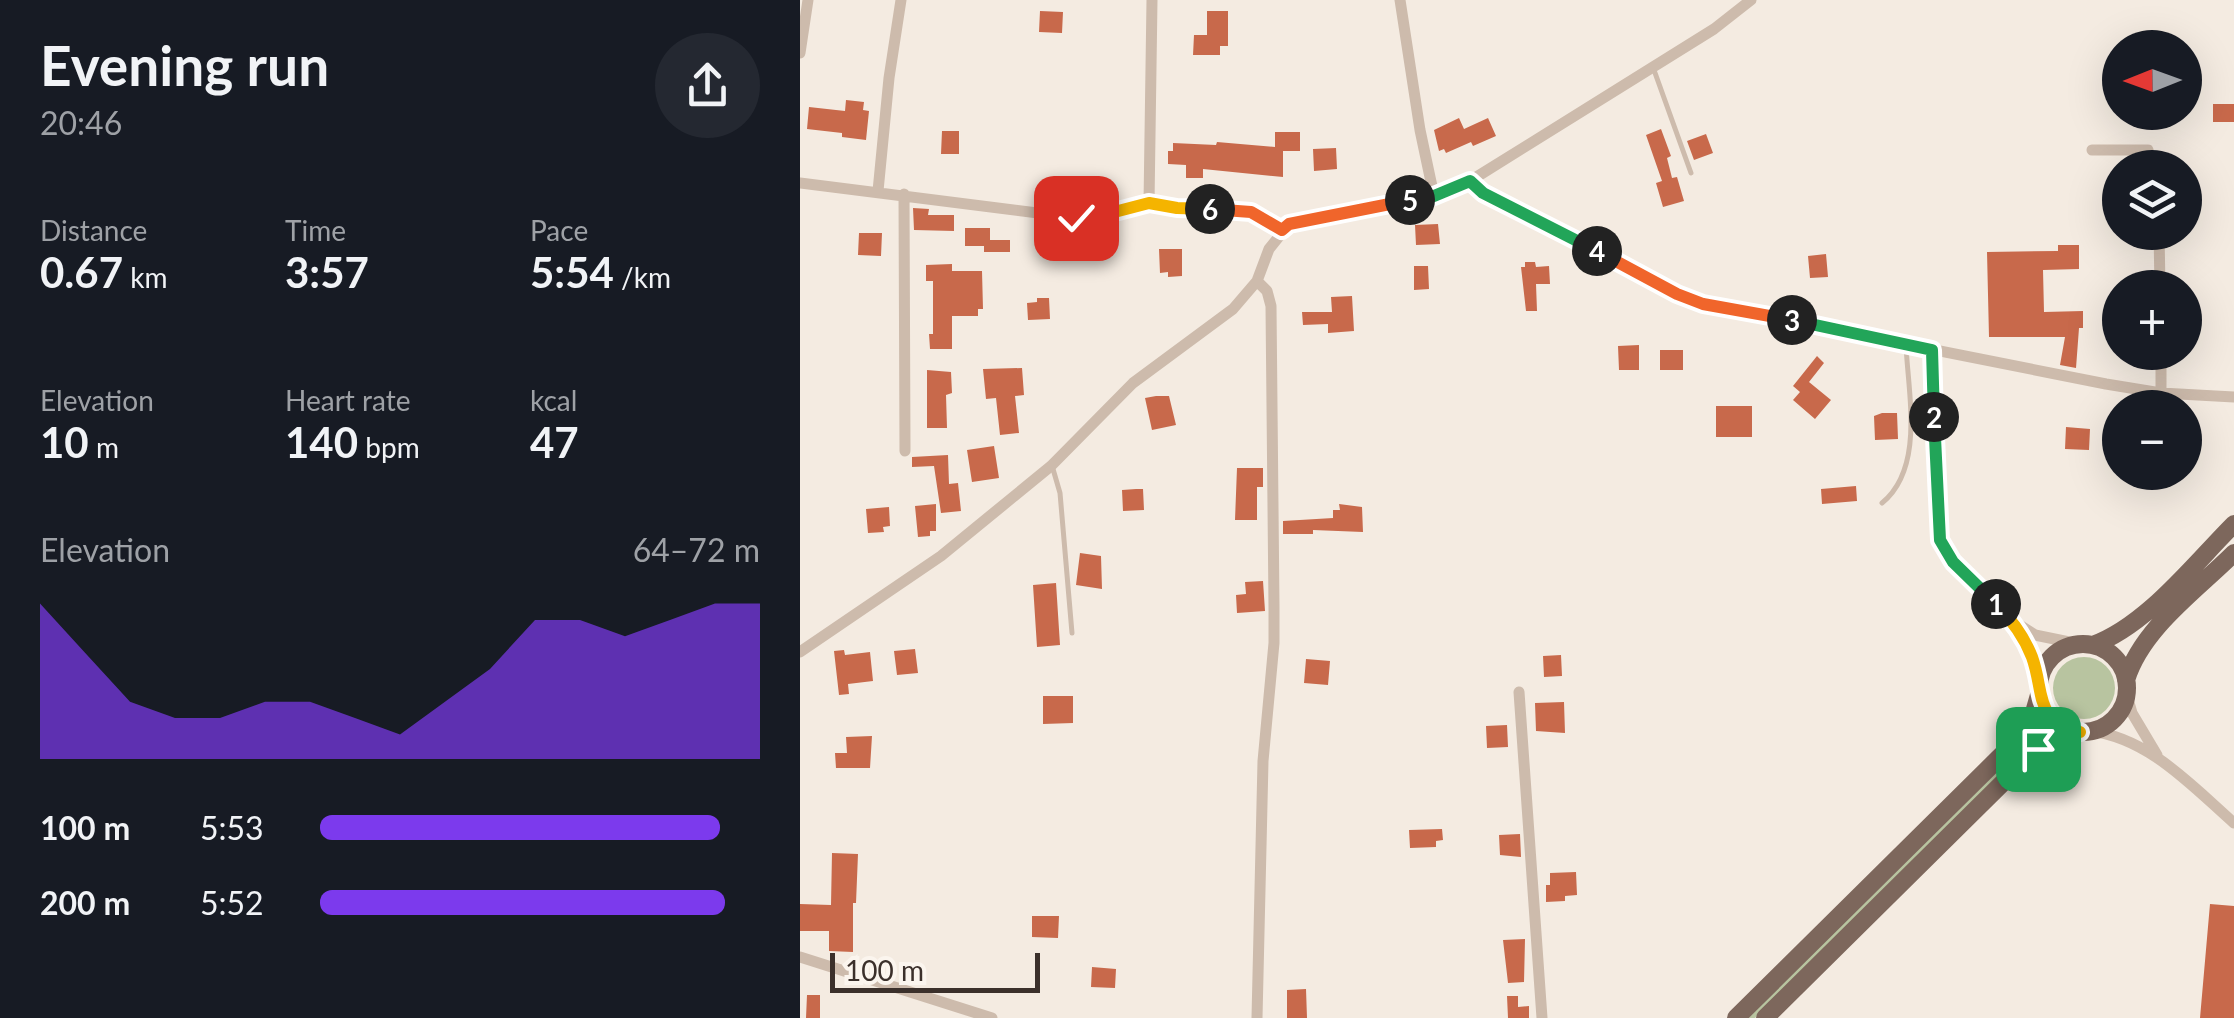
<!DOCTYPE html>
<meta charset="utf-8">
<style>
:root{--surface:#171b24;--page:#242831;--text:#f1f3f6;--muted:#9ea1a6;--accent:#7c3aed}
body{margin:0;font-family:Lato,sans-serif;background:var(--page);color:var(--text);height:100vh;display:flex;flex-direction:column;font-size:38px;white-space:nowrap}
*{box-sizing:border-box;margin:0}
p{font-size:32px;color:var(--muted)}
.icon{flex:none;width:55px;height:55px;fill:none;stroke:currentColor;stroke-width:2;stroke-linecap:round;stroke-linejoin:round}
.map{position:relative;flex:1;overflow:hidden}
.sheet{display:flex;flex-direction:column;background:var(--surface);width:800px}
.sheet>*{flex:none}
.needle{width:65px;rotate:269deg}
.controls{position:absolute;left:1302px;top:30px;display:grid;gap:20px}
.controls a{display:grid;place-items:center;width:100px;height:100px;border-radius:50%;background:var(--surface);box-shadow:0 10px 40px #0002;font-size:50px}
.scale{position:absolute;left:30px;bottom:25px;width:210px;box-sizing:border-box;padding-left:10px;border:5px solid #3b302b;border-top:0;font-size:28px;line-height:35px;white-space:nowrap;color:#3b302b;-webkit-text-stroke:8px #fbf5ee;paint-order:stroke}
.pin{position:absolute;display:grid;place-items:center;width:85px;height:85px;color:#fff;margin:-42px;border-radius:20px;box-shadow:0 5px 15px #0006}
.km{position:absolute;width:50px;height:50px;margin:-25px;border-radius:50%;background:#222;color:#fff;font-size:28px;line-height:50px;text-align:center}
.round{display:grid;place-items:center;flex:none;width:105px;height:105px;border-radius:52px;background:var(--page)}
.overview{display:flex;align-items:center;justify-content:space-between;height:170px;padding:0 40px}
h1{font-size:55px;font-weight:700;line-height:75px}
.metrics{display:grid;grid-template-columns:repeat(3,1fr);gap:15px;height:170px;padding:10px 40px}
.metrics div{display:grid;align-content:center}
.metrics b{font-size:42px;font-weight:700}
.metrics small{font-size:28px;font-weight:400}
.metrics p{font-size:28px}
.chart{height:280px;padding:20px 40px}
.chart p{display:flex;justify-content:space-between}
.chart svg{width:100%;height:180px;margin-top:10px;fill:var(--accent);opacity:.7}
ul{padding:0 40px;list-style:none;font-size:32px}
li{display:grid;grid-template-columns:160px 120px 1fr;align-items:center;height:75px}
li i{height:25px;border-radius:12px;background:var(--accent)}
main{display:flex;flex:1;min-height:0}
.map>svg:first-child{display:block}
</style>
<main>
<section class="sheet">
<div class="overview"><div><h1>Evening run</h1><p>20:46</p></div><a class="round"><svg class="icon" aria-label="share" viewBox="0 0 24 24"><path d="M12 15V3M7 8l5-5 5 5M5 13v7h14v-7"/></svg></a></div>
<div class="metrics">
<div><p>Distance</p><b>0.67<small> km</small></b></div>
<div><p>Time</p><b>3:57</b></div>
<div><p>Pace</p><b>5:54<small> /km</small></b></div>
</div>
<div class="metrics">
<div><p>Elevation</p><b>10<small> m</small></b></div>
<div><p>Heart rate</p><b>140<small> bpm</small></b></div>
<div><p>kcal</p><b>47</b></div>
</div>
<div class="chart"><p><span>Elevation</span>64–72 m</p>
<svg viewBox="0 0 160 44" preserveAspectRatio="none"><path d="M0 44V6L10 18L20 30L30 34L40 34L50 30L60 30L70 34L80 38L90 30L100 22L110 10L120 10L130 14L140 10L150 6L160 6V44z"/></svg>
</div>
<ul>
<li><b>100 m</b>5:53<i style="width:91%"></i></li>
<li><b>200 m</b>5:52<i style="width:92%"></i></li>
</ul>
</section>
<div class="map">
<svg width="1434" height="1018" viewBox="0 0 1434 1018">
<rect width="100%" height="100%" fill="#f4ebe1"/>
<path fill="#b8c4a0" d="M1253 688a31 31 0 1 1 62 0a31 31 0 1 1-62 0Z
M1228 738 1233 744 955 1018H945Z"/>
<path fill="#c8694b" d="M240 11 263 12 262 33 239 32Z
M407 11H428V46H420V55H393L394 35H407Z
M46 100 64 102 63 110 69 111 66 140 42 137V133L7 129 9 107 45 111Z
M1413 104H1434V122H1413Z
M659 118 664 129 688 118 696 136 673 146 671 142 646 153 644 149 639 151 634 130Z
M861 129 871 156 867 158 872 178 877 177 884 201 863 207 856 183 862 181 846 135Z
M142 131H159V154H141Z
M475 132H500V151H483V177L403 169V178H386V165L368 164V151H373V143L416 145 417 142 475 147Z
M906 134 913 153 894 160 887 141Z
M536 148 537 169 514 171 513 149Z
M113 208 129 209 128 215H154V231L114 230Z
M638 224 640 244 616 245 615 225Z
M165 228H190V240H210V252H184V246H165Z
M59 233H82L81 256 58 255Z
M1258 245H1279V269L1243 270 1244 312 1283 311V328H1279L1276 368 1260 365 1265 337H1189L1187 252 1258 251Z
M359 249H382V276L368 277V272L360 273Z
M1026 254 1028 277 1010 278 1008 256Z
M725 262H735L736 267 749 266 750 284H736L737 311H726L721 267H725Z
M152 264V271H182L183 309H178V316H152V349H130L129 334H133V281H126V265Z
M614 266H628L629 289 614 290Z
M552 296 554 331 528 333V324L503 325 502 312H532L531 297Z
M237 298H249L250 319 228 320 227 303 237 302Z
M839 345V370H819L818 346Z
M860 350H883V370H860Z
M1017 356 1024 363 1009 382 1031 400 1015 419 993 400 1000 392 993 386Z
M222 368 224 395 215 396 219 433 200 435 196 398 186 399 183 369Z
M127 370 151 372 152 393 146 395 147 428H127Z
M356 396H369L376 425 352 430 345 398Z
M916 406H952V437H916Z
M1082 413H1097L1098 439 1075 440 1074 416Z
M1266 427 1290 429 1289 450 1265 449Z
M194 446 199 478 172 482 167 450Z
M148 455 149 484 158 483 161 511 141 513 134 466 112 467V457Z
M437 468H463V487H457V520H435Z
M1056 486 1057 501 1022 504 1021 489Z
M336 489H343L344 510 323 511 322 490Z
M136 504V531H130V536L118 537 115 506Z
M539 504 562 507 563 532 513 530V534H483V521L533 518V510H540Z
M89 507 90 526 83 527 84 532 68 533 66 509Z
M280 553 301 556 302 589 276 585Z
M463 581 465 611 437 613 436 595 446 594 445 582Z
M256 583 260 645 237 647 233 585Z
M115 649 118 673 97 675 94 651Z
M44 650 45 655 70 652 73 681 48 684 49 694 39 695 34 651Z
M761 655 762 676 744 677 743 656Z
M506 659 530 661 528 685 504 683Z
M243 696H273V723L243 724Z
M764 702 765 733 736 731 735 703Z
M707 725 708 747 687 748 686 726Z
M72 736 70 768H36L35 753H47L46 737Z
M642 829 643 840 636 841V847L610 848 609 830Z
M720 834 721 857 700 855 699 835Z
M32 853 58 854 56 903H53V952L29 951V931H0V904L31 905Z
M776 872 777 895 765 896V901L746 902V885H750V873Z
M1410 904 1434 906V1018H1400Z
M232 916H259L258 938 232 937Z
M725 939 724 982 708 983 703 940Z
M292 967 316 969 315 988 291 987Z
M506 989 507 1018H487V990Z
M7 995H20V1018H6Z
M707 996H718V1007L729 1006V1018H708Z"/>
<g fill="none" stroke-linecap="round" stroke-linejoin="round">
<path stroke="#cdbbac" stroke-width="5" d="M854 70 891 173
M253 469 260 493 272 633
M1082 503C1125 468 1108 393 1106 345"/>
<path stroke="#cdbbac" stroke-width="11" d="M600 0 620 130 634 196
M0 53 8 0
M1292 150H1348L1352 168
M670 181 683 193 844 279 903 304 1306 384 1361 393 1434 397
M0 183 277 218C301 218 322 207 346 204 356 203 367 207 377 209 415 212 451 203 482 230
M78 191 89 78 101 0
M104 194 105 451
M349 203 352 0
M1359 232 1360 288
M457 281 467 291 471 306 474 607V643L463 761 457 1018
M1131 350 1137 523 1141 540 1153 562 1213 621 1235 635 1279 644
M1361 352V393
M1215 624 1231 654 1239 683
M0 652 141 556 251 466 333 383 433 309 457 281 469 249 489 224 634 196 670 181 914 29 951 0
M719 692 742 1018
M1326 692 1332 713 1357 755
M1289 731C1348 737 1392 786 1434 823
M0 957 192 1018"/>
<path stroke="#7d675c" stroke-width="18" d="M1239 688a44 44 0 1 1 88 0a44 44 0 1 1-88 0Z
M1293 645C1347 625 1393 565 1434 524
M1326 680C1342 628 1397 590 1434 553
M936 1018 1220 737 1231 723 1239 695
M965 1018 1237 749 1256 738 1280 732"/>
</g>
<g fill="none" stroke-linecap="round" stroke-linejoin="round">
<g stroke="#fff" stroke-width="20">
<path id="split-1" d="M1196 604C1212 620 1224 636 1232 657 1245 693 1233 720 1280 732L1256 738 1238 749"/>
</g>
<g stroke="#fff" stroke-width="20">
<path id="split-2" d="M1134 417 1140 540 1153 562 1196 604"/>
</g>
<g stroke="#fff" stroke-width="20">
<path id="split-3" d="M992 320 1132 350 1134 417"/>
</g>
<g stroke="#fff" stroke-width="20">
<path id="split-4" d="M797 251 877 294 903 304 992 320"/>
</g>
<g stroke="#fff" stroke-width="20">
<path id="split-5" d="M610 200 634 196 670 181 683 193 797 251"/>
</g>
<g stroke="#fff" stroke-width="20">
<path id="split-6" d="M410 209 451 212 482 230 489 224 610 200"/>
</g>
<g stroke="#fff" stroke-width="20">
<path id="split-7" d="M276 218 299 216 349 203 377 208 410 209"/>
</g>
<use href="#split-1" stroke="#f5b400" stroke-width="12"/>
<use href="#split-2" stroke="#22a559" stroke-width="12"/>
<use href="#split-3" stroke="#22a559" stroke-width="12"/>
<use href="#split-4" stroke="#f0652b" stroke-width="12"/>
<use href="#split-5" stroke="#22a559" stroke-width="12"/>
<use href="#split-6" stroke="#f0652b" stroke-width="12"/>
<use href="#split-7" stroke="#f5b400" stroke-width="12"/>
</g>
</svg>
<div class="controls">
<a><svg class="needle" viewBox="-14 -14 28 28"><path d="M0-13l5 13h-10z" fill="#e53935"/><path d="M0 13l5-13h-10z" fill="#9ea1a6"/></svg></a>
<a><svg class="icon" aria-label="layers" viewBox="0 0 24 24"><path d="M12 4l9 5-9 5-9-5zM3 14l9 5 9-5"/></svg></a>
<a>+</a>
<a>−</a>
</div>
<div class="scale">100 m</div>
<div class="pin" style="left:1238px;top:749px;background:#1e9e55"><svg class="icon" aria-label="arrive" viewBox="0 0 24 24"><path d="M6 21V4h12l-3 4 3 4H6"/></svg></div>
<div class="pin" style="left:276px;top:218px;background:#d93025"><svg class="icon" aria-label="check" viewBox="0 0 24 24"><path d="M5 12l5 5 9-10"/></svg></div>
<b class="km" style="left:1196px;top:604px">1</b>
<b class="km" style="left:1134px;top:417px">2</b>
<b class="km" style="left:992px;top:320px">3</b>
<b class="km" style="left:797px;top:251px">4</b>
<b class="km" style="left:610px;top:200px">5</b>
<b class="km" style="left:410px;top:209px">6</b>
</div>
</main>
